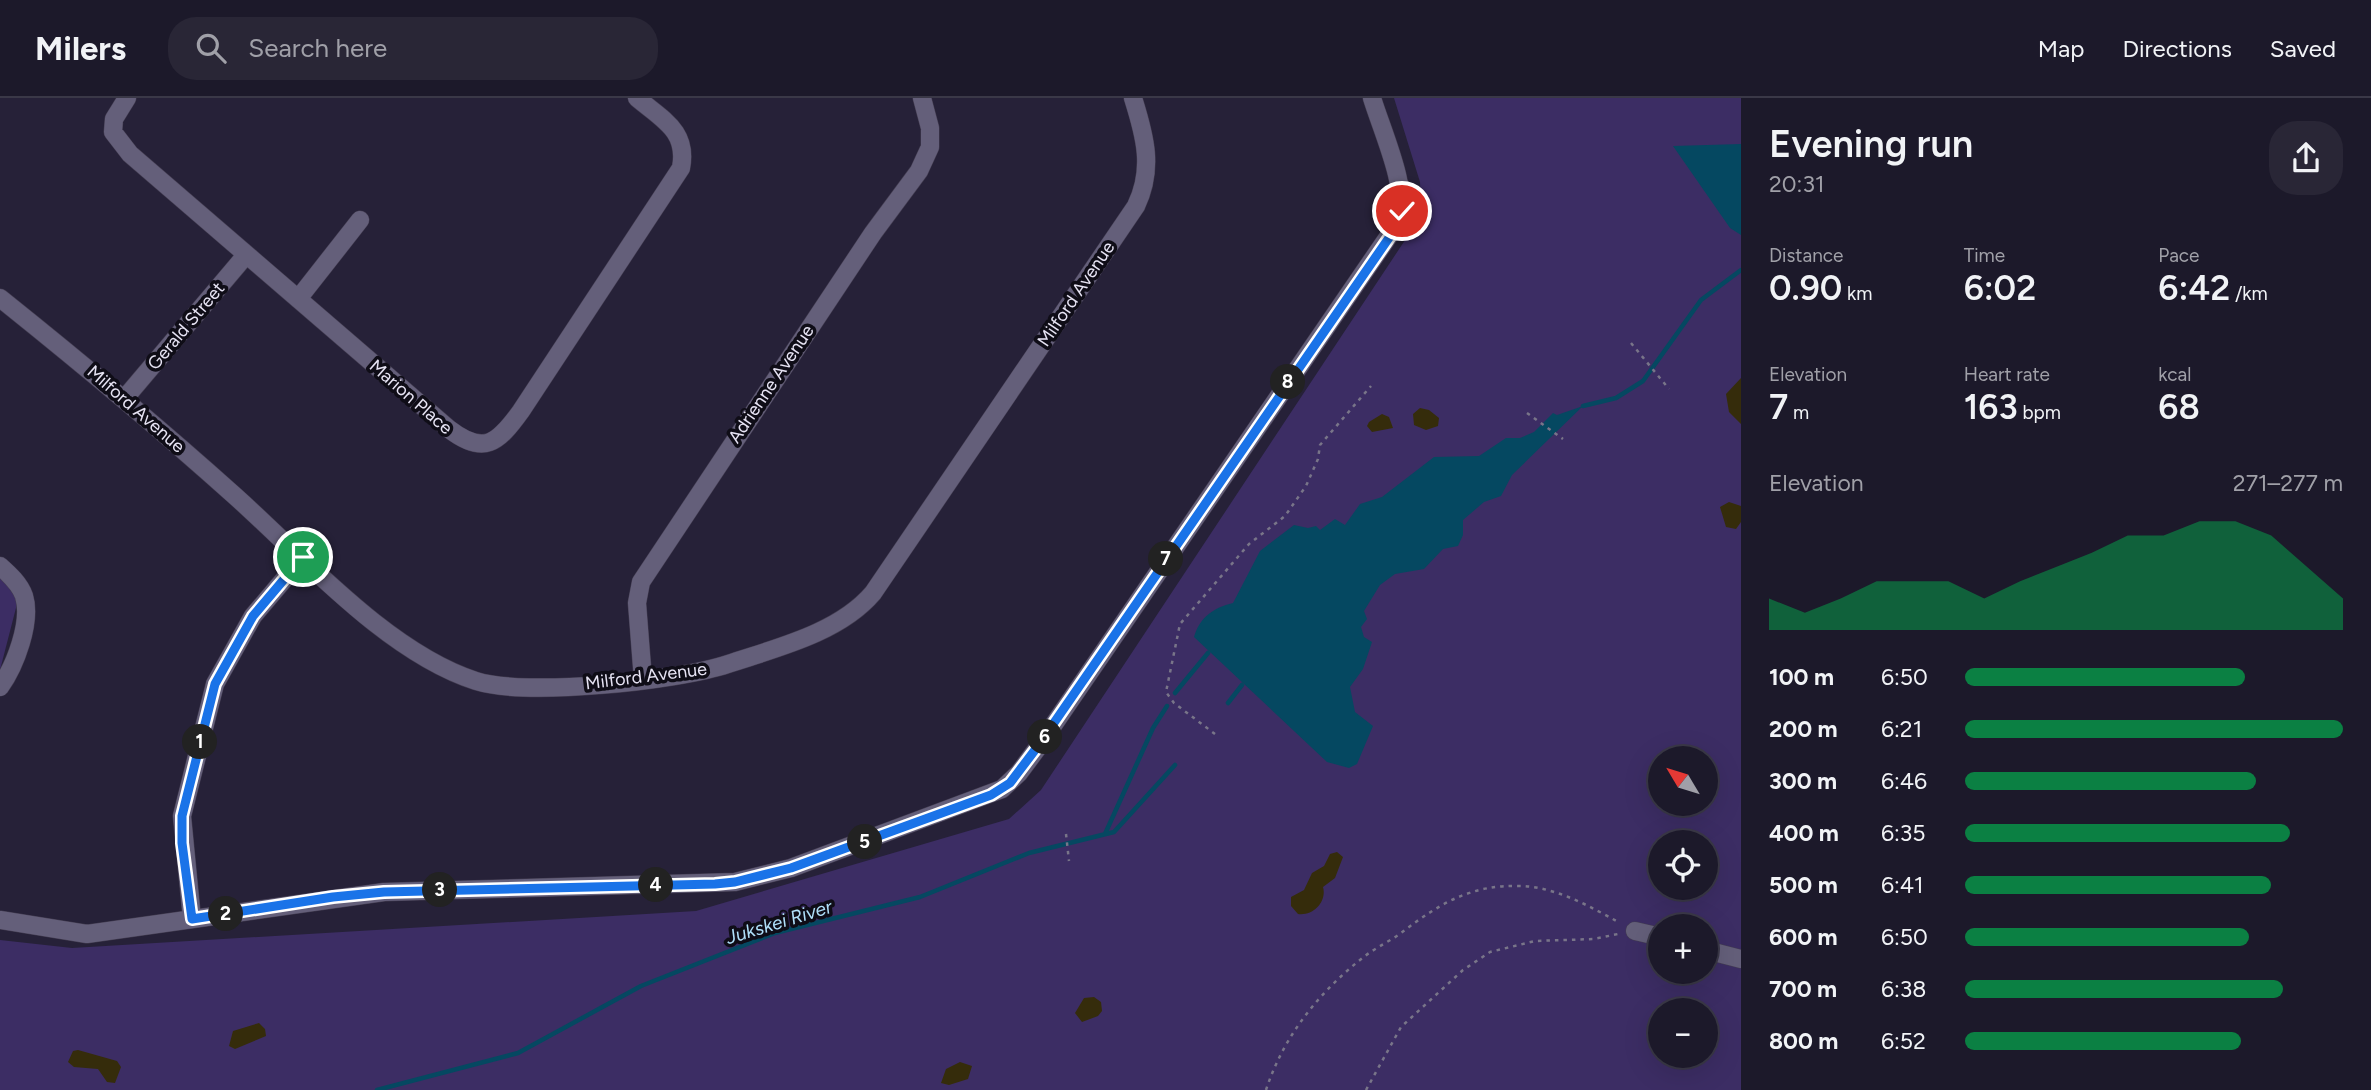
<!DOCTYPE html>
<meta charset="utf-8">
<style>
:root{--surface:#1c192a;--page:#292636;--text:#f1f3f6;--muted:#a0a0a8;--line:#3a3847;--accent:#0b8043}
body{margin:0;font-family:Figtree,sans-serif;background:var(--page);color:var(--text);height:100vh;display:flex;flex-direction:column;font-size:26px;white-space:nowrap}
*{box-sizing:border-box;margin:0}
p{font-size:23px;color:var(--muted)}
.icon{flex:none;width:38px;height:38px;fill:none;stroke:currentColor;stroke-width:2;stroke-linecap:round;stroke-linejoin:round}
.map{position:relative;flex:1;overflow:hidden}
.sheet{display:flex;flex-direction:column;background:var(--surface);width:630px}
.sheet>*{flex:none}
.needle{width:46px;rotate:308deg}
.tools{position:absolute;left:1648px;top:648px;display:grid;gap:14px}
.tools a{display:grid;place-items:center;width:70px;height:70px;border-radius:50%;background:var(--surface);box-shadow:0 7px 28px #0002,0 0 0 2px var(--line);font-size:35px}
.pin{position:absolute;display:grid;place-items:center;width:60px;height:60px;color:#fff;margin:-30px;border:4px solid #fff;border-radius:50%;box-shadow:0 2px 7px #0007}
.km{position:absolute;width:35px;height:35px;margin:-18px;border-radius:50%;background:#222;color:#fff;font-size:19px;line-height:35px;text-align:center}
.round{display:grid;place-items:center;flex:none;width:74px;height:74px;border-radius:28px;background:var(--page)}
.headline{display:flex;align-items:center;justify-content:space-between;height:119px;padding:0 28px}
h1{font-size:38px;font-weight:600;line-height:52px}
.metrics{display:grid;grid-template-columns:repeat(3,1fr);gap:10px;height:119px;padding:7px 28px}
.metrics div{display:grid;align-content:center}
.metrics b{font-size:35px;font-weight:600}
.metrics small{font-size:19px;font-weight:400}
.metrics p{font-size:19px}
.chart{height:196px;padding:14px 28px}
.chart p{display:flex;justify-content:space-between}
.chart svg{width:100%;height:126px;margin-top:7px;fill:var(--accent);opacity:.7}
ul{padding:0 28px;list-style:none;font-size:23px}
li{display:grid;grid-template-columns:112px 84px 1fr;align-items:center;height:52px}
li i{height:18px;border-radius:9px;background:var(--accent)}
header{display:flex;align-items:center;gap:42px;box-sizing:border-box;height:98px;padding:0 35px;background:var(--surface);border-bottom:2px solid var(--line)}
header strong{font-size:33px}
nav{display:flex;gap:38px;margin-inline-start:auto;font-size:24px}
.search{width:490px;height:63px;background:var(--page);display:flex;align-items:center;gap:18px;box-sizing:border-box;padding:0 24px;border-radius:28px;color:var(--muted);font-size:26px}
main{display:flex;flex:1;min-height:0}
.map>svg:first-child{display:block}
</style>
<header>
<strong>Milers</strong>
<div class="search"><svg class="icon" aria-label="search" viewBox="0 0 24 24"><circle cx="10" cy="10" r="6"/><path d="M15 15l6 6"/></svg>Search here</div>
<nav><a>Map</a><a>Directions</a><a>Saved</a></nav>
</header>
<main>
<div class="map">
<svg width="1741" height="992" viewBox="0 0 1741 992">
<rect width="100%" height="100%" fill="#262138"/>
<path fill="#3c2d64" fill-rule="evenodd" d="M1394 0H1741V992H0V842L72 850 696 813 1009 721 1041 692 1421 118 1420 84ZM1661 660H1706V705H1661ZM1661 744H1706V789H1661ZM1661 828H1706V873H1661ZM1661 912H1706V957H1661Z
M0 478 15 496 17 506 0 572Z"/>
<path fill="#352c0b" d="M1741 280V326L1729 314 1726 296Z
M1420 310 1429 312 1439 320 1438 328 1426 332 1414 327 1413 316Z
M1382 316 1389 319 1393 330 1372 334 1367 328 1369 324Z
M1729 404 1741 408V424L1736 431 1726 429 1720 409Z
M1337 754 1343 759 1335 780 1323 789C1327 803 1314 818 1298 816L1291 808V799L1304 792 1312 775 1324 768 1330 756Z
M1094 899 1101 904 1102 913 1098 918 1082 924 1075 915 1084 900Z
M259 925 265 931 266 938 235 951 229 948 233 933Z
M78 952 117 963 121 969 115 985 107 984 98 971 74 969 68 964 73 953Z
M960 964 972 968 968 981 949 987 941 985 946 971Z"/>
<path fill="#054861" d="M1741 46V137L1730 130 1673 48Z
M1583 308 1512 377 1501 398 1484 404 1463 422V437L1458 448 1443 451 1424 471 1395 476 1380 487 1364 513 1367 521 1361 529 1364 539 1372 544 1363 571 1350 589 1355 614 1373 628 1357 666 1349 670 1327 664 1194 539C1200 519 1213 510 1233 505L1260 453 1294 427 1308 430 1316 428 1320 432 1335 421 1345 427 1360 406 1382 399 1434 359 1479 358 1506 340H1520L1534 334 1553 315 1557 317Z"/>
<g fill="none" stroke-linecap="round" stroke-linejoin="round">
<path stroke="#054861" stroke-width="4.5" d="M1583 308 1616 300 1643 283 1701 202 1741 172
M1175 595 1208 555
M1228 605 1242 587
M1105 736 1153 630 1167 608
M377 992 518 955 641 888 775 835 920 799 1029 755 1114 734 1175 667"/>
<g stroke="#443e52" stroke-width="19">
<path id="minor" d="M127 0 114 21 113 34 130 56 449 331C484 358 498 345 521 313L681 70C688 33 663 22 637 0
M0 200C80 264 158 329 235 398 303 459 388 555 476 583 526 599 677 583 728 566 776 550 839 535 873 495L1136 108C1154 71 1145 38 1133 0
M298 201 360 122
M125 300 246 157
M0 468C9 476 20 486 24 498 32 524 15 568 0 589
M643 582 637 505 641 484 873 135 919 73 930 49V30L922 0
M192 821 182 718 215 586 253 518 303 459
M0 822 87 836 384 794 735 784 791 770 1002 691 1019 675 1039 648 1399 123C1409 91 1382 33 1372 0
M1635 833 1661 839
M1706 852 1741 861"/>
</g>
<path stroke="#797589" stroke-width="2.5" stroke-dasharray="3.5 5" stroke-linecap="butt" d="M1631 245 1669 291
M1527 315 1563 341
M1215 636 1174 605 1166 594 1180 526 1249 446 1285 418 1306 388 1318 361 1320 347 1371 288
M1066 736 1069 763
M1266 992C1284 937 1320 893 1365 858 1377 849 1390 843 1401 835 1439 806 1471 786 1521 788 1556 789 1591 809 1620 825
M1366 992 1401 929 1463 872 1490 854 1535 843 1594 841 1618 836"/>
<use href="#minor" stroke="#645f7a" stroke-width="18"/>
</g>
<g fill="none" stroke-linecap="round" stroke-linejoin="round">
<g stroke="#fff" stroke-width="14">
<path id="route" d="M303 459 253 518 215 586 182 718V745L192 821 333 799 384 794 715 786 735 784 791 770 991 697 1010 685 1038 648 1393 134 1402 113"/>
</g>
<use href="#route" stroke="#1a73e8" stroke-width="9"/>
</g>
<g text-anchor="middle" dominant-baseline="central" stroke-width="7" stroke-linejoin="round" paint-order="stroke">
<g font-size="18" fill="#e7e4f4" stroke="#0f0d17">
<text transform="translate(1076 196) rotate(-56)">Milford Avenue</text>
<text transform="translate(186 228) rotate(-50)">Gerald Street</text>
<text transform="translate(771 286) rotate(-56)">Adrienne Avenue</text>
<text transform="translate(411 299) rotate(41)">Marion Place</text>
<text transform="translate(136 311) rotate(41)">Milford Avenue</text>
<text transform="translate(646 578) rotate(-7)">Milford Avenue</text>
</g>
<g font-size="19" font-style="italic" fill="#b0e0fa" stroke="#0f0d17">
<text transform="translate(779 824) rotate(-17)">Jukskei River</text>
</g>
</g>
</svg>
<div class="tools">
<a><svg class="needle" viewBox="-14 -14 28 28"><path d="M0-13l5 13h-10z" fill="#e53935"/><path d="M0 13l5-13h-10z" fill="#a0a0a8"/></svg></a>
<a><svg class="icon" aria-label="locate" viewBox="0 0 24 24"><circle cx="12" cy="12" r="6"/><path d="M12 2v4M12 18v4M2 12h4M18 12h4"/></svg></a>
<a>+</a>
<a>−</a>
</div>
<div class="pin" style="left:303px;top:459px;background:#1e9e55"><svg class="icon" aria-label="arrive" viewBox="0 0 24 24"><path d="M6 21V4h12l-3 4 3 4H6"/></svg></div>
<div class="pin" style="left:1402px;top:113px;background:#d93025"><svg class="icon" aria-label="check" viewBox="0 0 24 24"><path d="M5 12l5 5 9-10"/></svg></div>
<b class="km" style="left:200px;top:644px">1</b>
<b class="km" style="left:226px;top:816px">2</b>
<b class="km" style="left:440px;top:792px">3</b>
<b class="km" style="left:656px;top:787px">4</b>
<b class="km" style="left:865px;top:744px">5</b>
<b class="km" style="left:1045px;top:639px">6</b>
<b class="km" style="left:1166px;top:461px">7</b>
<b class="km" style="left:1288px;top:284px">8</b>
</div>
<section class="sheet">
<div class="headline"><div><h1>Evening run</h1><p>20:31</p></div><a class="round"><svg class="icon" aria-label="share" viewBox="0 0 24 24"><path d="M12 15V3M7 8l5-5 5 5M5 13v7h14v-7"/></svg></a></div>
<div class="metrics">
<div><p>Distance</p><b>0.90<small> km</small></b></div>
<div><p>Time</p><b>6:02</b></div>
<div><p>Pace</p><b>6:42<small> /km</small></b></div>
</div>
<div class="metrics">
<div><p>Elevation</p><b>7<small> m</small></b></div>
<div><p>Heart rate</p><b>163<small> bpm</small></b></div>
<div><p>kcal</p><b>68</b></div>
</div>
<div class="chart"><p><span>Elevation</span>271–277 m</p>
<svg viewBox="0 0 160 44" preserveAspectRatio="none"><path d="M0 44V33L10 38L20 33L30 27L40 27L50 27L60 33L70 27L80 22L90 17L100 11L110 11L120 6L130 6L140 11L150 22L160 33V44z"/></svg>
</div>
<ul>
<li><b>100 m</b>6:50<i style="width:74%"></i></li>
<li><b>200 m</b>6:21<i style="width:100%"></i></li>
<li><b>300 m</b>6:46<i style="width:77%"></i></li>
<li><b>400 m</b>6:35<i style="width:86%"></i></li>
<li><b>500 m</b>6:41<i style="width:81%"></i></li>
<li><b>600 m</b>6:50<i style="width:75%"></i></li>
<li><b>700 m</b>6:38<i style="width:84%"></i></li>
<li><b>800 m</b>6:52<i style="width:73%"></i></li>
</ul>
</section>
</main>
